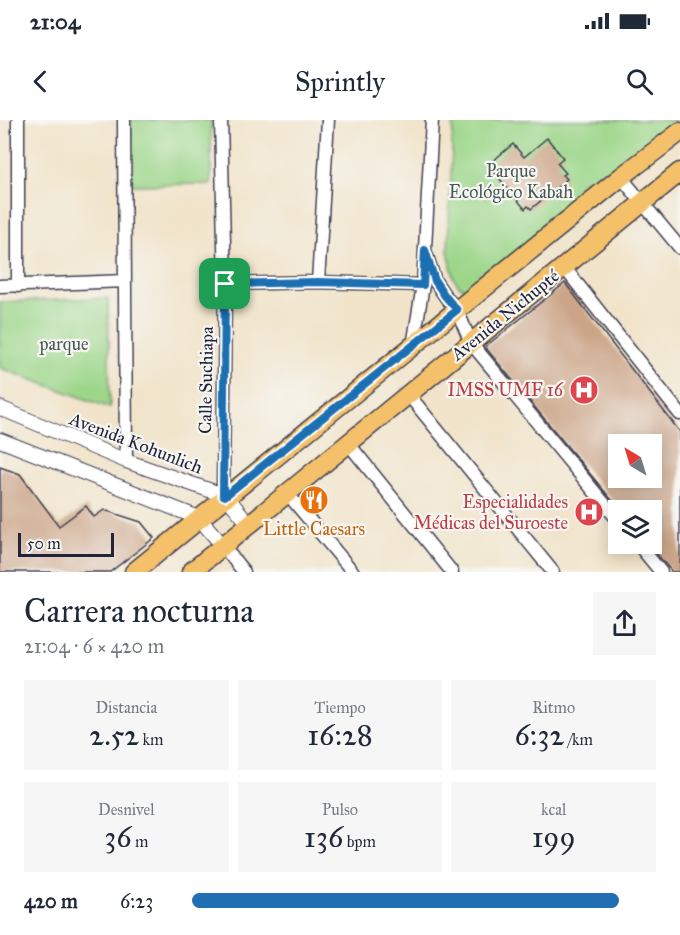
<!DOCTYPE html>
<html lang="es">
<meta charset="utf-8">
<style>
:root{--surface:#fff;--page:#f6f6f7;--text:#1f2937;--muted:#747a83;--accent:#1f6fb2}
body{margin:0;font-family:"IM FELL Great Primer",serif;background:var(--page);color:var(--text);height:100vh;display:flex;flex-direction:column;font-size:22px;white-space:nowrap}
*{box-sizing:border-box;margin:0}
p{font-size:20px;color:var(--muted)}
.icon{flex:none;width:33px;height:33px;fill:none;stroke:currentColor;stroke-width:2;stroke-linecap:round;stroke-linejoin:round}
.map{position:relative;height:452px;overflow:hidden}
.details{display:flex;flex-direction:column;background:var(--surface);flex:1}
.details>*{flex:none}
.needle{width:39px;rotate:322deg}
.buttons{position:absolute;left:608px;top:314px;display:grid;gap:12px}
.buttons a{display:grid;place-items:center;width:54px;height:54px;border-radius:0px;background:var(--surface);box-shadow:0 3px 15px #0003;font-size:30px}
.scale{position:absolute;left:18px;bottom:15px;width:96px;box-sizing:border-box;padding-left:6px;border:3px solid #22223b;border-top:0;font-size:16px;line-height:21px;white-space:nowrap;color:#22223b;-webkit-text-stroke:4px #f6f6f2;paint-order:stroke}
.pin{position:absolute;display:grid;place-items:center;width:51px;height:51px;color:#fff;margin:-26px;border-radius:12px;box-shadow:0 3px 9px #0006}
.round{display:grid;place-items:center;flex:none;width:63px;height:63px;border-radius:0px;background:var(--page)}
.head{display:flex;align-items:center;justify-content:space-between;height:102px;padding:0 24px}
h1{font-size:33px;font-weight:600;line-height:45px}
.figures{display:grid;grid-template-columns:repeat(3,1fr);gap:9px;height:102px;padding:6px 24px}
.figures div{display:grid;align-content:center;border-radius:0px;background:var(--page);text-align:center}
.figures b{font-size:30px;font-weight:600}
.figures small{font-size:16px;font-weight:400}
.figures p{font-size:16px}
ul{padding:0 24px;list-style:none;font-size:20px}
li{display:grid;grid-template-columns:96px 72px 1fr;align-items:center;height:45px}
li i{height:15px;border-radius:8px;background:var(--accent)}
.status{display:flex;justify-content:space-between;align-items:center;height:42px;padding:0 30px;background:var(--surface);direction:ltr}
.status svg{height:16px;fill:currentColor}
header{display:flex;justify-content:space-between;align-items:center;height:78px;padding:0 24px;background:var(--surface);font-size:27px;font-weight:600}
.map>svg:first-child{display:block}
</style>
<div class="status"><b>21:04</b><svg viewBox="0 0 49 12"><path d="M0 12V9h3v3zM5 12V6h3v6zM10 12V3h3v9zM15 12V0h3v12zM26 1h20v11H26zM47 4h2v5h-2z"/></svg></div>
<header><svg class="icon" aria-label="back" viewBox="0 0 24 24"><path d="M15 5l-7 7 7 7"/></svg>Sprintly<svg class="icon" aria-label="search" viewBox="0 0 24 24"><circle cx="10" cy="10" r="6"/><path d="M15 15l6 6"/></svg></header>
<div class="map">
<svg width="680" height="452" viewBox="0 0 680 452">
<rect width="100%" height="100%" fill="#f6f6f2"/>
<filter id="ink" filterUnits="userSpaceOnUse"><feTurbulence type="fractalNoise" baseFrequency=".0167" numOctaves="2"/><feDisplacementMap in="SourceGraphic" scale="12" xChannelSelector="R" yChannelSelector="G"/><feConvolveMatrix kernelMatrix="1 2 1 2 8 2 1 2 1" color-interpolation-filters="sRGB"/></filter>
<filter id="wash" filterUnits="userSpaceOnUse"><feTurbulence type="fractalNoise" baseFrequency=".008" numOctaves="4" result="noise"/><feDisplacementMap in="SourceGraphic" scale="24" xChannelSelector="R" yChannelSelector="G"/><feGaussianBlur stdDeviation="1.35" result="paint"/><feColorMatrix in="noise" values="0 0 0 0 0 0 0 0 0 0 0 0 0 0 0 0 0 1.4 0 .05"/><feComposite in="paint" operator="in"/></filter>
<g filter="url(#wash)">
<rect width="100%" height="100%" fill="#f1e4cb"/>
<path fill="#9cd689" stroke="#5f7c62" stroke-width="1.5" d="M131 0H211V64L132 65Z
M453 0H675L498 151 478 166 466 170 459 166 454 159 448 131Z
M108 178 110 288 0 248V182Z"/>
<g id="blocks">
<path fill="#cca588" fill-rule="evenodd" d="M547 18 563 38 557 43 566 53 563 55 567 59 531 89 528 86 525 89 488 45 513 24 524 37Z
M565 163 680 312V452H672L651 427V390H620L485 227ZM618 324H651V357H618Z
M0 347 20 354 59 406 86 386 94 397 104 390 141 402 154 418 110 452H0Z"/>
</g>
</g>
<g filter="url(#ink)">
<use href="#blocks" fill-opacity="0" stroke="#413f51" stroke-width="1.5"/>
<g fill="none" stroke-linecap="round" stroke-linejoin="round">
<g stroke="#413f51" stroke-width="15">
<path id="minor" d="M124 0 126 341
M221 0 225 164 223 375
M621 57 680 128
M425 130 435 161 445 176 457 190 471 223 618 400
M564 147 680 294
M318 162 328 0
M225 164 318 162 423 165
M0 166 125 161
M18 166V0
M413 226 423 165 432 0
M408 274 553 452
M348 323 452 452
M287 373 353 452
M637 423 661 452
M223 426 244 452"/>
</g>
<g stroke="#413f51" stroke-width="16">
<path id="tertiary" d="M0 288 126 341 226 376 249 404
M0 320 199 398 223 426"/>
</g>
<g stroke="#413f51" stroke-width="21">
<path id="primary" d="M134 452 621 57 680 12
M191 452 680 52"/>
</g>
<use href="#minor" stroke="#fff" stroke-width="12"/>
<use href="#tertiary" stroke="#fff" stroke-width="14"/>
<use href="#primary" stroke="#f4c16a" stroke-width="18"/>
</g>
</g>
<g fill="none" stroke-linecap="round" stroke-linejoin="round" filter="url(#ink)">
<g stroke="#fff" stroke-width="12">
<path id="route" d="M425 130 435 161 445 176 457 190 225 376 223 375 225 164 318 162 423 165Z"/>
</g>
<use href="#route" stroke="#1f6fb2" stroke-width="8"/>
</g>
<defs>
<g id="hospital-disc" transform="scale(1.5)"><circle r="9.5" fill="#e0444e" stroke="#f6f6f2"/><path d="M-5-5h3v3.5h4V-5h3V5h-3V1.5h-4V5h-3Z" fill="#fff"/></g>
<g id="restaurant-disc" transform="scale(1.5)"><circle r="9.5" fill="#e8710a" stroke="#f6f6f2"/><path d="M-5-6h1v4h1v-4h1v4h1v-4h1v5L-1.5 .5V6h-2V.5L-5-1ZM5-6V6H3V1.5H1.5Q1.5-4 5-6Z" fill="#fff"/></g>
</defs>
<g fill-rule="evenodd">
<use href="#hospital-disc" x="584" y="270"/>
<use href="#restaurant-disc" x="314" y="380"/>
<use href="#hospital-disc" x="589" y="392"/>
</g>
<g text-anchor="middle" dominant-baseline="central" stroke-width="4.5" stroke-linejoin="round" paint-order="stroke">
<g font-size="18" fill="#475852" stroke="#f6f6f2">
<text x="511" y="51">Parque<tspan x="511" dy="21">Ecológico Kabah</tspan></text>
<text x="64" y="224">parque</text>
</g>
<g font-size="18" fill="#22223b" stroke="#f6f6f2">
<text transform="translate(505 195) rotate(-39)">Avenida Nichupté</text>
<text transform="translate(206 260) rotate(-89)">Calle Suchiapa</text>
<text transform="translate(136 323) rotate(21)">Avenida Kohunlich</text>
</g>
<g font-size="18" fill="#be3a42" stroke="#f6f6f2" text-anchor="end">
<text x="563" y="270">IMSS UMF 16</text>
<text x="568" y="382">Especialidades<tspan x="568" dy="21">Médicas del Suroeste</tspan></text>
</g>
<g font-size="18" fill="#c56008" stroke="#f6f6f2">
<text x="314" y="409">Little Caesars</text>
</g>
</g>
</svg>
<div class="buttons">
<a><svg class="needle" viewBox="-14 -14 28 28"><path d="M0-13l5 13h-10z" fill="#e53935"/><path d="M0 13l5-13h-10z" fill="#747a83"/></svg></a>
<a><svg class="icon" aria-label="layers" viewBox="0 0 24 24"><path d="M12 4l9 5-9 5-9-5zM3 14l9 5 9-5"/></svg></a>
</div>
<div class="scale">50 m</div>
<div class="pin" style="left:225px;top:164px;background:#1e9e55"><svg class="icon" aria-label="arrive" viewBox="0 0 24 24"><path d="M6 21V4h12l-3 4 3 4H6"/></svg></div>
</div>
<section class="details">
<div class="head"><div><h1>Carrera nocturna</h1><p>21:04 · 6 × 420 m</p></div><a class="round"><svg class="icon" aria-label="share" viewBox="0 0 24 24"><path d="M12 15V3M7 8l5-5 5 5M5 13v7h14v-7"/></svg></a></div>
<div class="figures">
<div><p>Distancia</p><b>2.52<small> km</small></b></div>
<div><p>Tiempo</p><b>16:28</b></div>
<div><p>Ritmo</p><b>6:32<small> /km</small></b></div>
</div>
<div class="figures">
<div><p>Desnivel</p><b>36<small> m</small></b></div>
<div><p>Pulso</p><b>136<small> bpm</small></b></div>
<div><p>kcal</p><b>199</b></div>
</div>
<ul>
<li><b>420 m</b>6:23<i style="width:92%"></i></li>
</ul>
</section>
